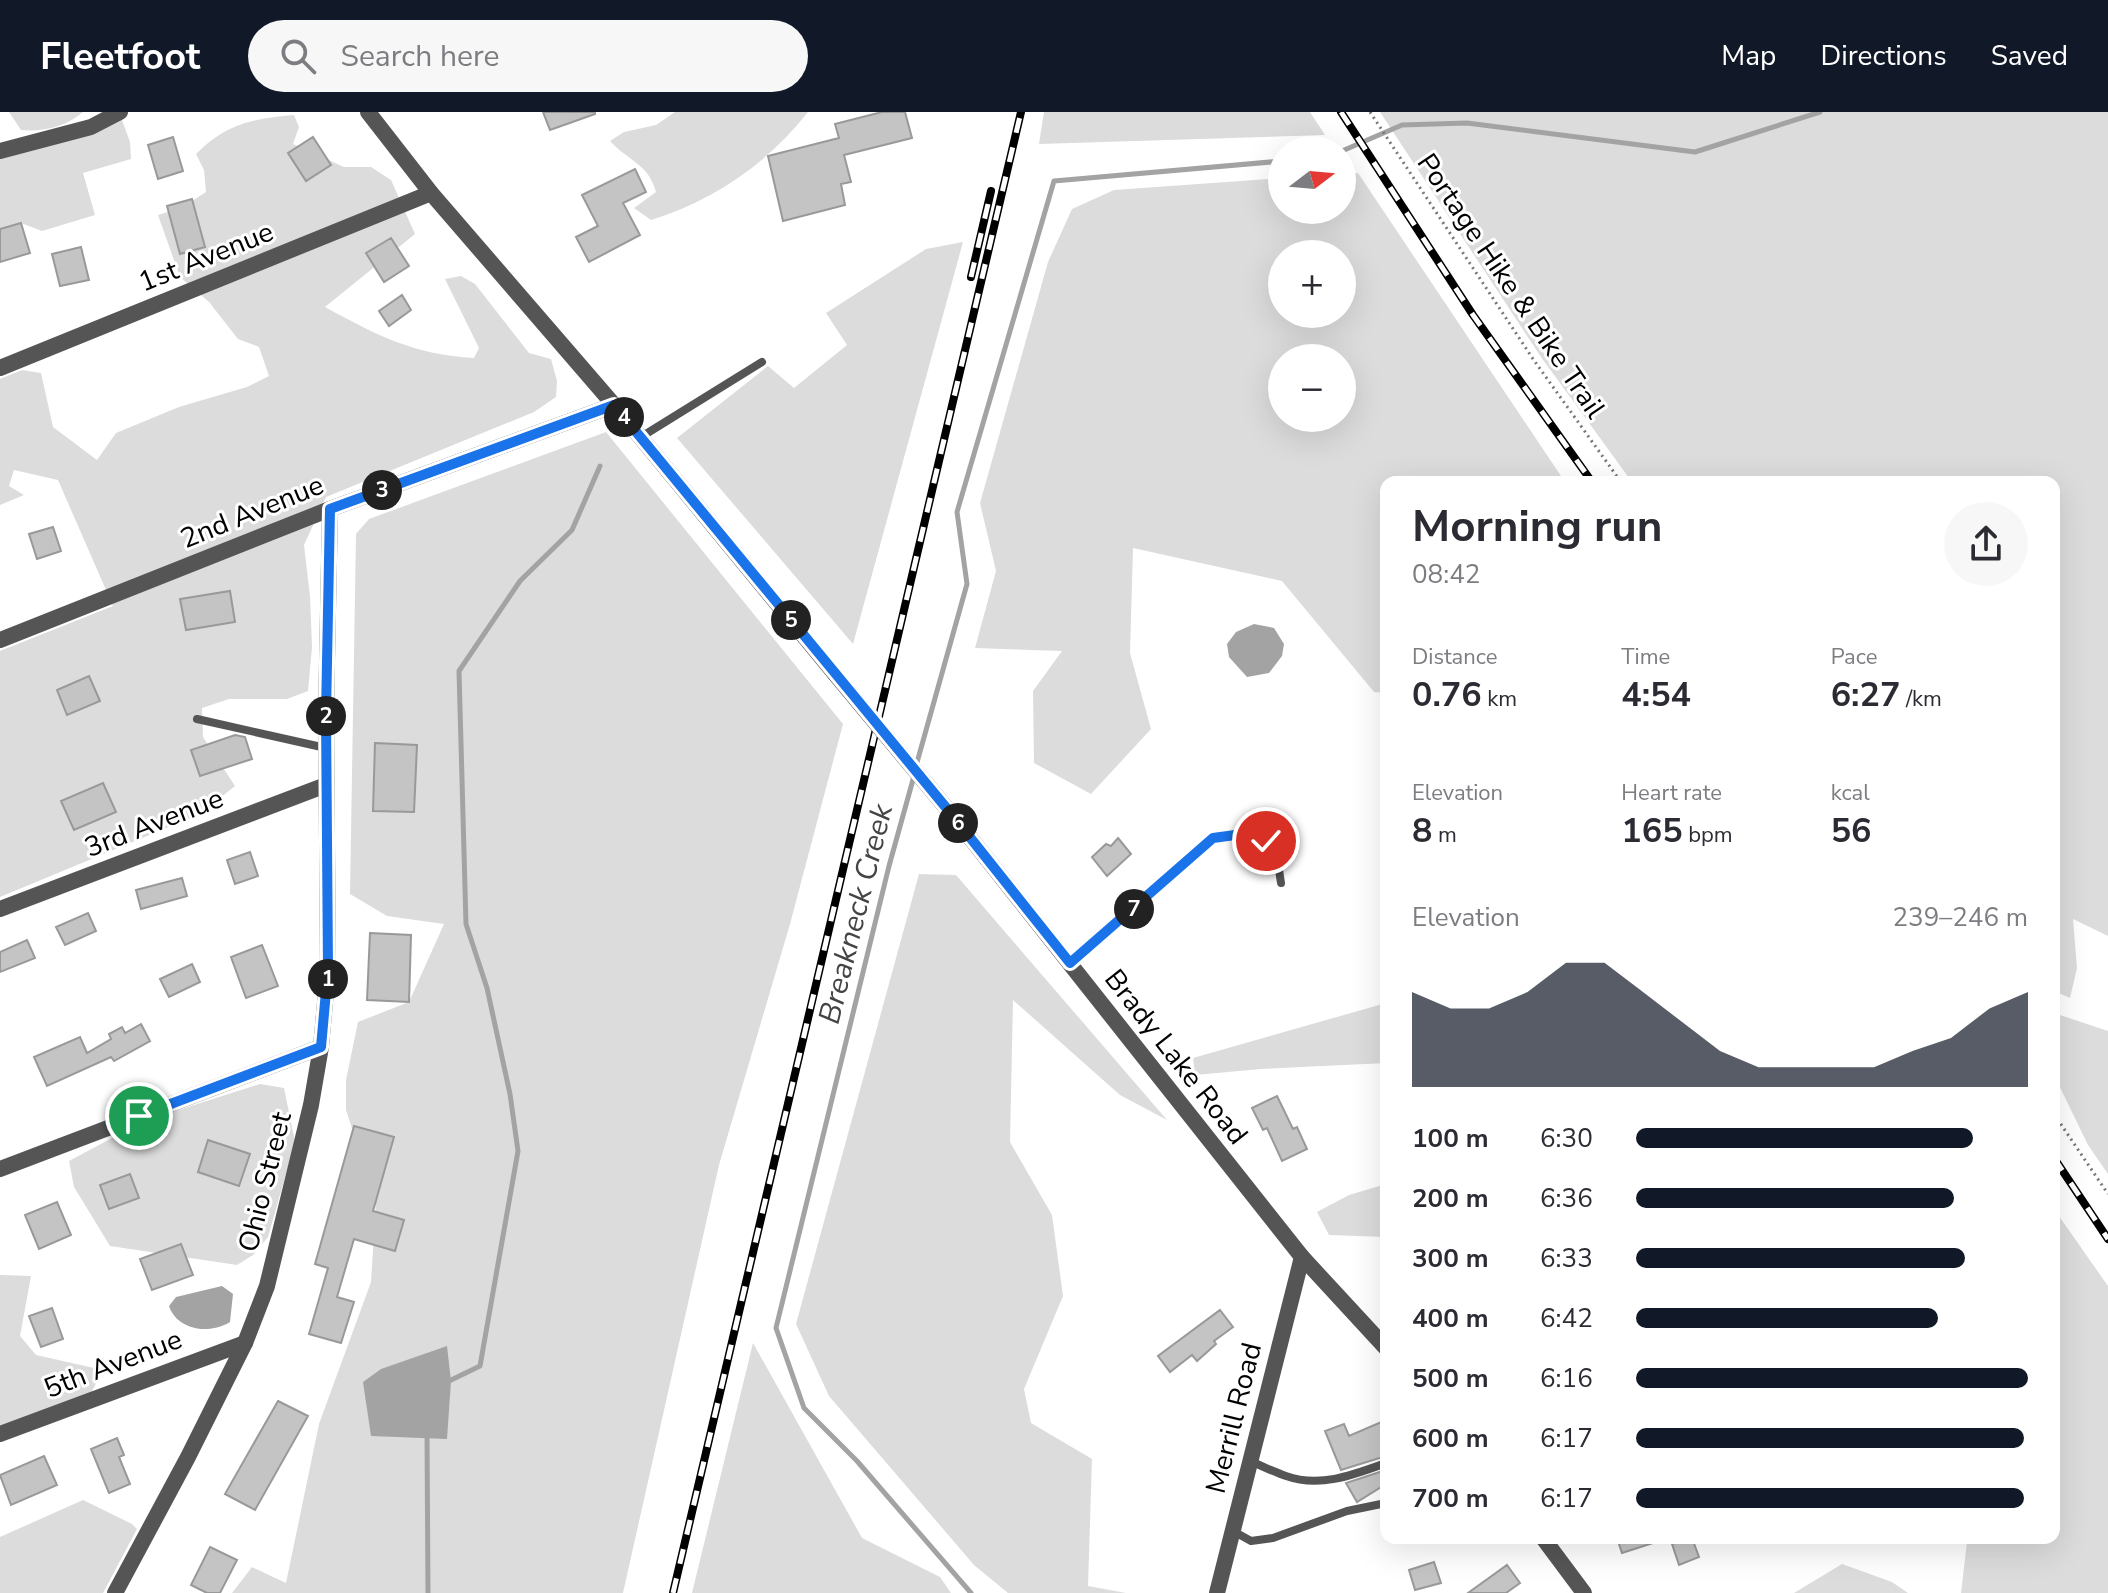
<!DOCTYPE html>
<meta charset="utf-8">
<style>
:root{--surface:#fff;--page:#f7f7f7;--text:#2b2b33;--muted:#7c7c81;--accent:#111827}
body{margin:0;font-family:"Nunito Sans",sans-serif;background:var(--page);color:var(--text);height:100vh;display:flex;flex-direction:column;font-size:30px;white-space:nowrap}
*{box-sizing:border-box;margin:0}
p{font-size:26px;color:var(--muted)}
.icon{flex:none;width:44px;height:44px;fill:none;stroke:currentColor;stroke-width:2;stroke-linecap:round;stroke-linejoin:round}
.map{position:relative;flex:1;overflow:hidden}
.sheet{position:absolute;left:1380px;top:364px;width:680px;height:1068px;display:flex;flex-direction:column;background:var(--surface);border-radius:16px;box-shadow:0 8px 32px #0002}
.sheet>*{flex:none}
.needle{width:52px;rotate:74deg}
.buttons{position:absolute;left:1268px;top:24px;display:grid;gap:16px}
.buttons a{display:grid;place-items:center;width:88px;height:88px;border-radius:50%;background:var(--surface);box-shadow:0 8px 32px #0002;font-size:40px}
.pin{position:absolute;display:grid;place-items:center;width:68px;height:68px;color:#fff;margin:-34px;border:4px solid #fff;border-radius:50%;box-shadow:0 2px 8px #0007}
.km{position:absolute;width:40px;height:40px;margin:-20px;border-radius:50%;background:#222;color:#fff;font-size:22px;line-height:40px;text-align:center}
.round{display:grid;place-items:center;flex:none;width:84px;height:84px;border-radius:42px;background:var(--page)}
.headline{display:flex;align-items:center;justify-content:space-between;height:136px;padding:0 32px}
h1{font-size:44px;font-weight:700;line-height:60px}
.figures{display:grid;grid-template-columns:repeat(3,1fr);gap:12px;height:136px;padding:8px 32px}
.figures div{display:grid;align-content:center}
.figures b{font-size:34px;font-weight:700}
.figures small{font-size:22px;font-weight:400}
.figures p{font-size:22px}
.chart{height:224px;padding:16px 32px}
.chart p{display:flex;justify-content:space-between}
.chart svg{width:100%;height:144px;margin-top:8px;fill:var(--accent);opacity:.7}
ul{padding:0 32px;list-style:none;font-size:26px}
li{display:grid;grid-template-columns:128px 96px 1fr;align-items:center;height:60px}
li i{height:20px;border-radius:10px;background:var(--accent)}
header{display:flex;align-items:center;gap:48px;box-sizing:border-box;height:112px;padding:0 40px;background:var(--accent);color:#fff}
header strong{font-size:38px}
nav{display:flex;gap:44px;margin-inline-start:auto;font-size:28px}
.search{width:560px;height:72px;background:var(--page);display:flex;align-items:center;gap:20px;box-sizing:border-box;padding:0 28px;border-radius:44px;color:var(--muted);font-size:30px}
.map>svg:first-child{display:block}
</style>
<header>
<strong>Fleetfoot</strong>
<div class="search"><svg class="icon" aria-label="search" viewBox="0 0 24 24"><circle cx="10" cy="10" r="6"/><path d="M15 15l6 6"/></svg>Search here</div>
<nav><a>Map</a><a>Directions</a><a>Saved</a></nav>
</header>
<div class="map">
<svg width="2108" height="1481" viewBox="0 0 2108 1481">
<rect width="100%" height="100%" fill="#fff"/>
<path fill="#dcdcdc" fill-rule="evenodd" d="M9 0H83C66 15 43 20 21 18Z
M119 0 130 30 131 47 83 61 95 103 42 119 21 111 0 117V39Z
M675 0H808C767 52 714 88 651 108L634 96 656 80C648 51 628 49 610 29L624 20 656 13Z
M1044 0H1310L1325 23 1039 32Z
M1380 0H2108V824L2073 807 2077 856 2070 886 2054 879V370H1632L1541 245Z
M294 3 299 15 293 32 344 55H371L391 68 415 122 325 195C376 223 415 243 474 246L479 236 445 167 461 164 475 172 529 241 551 247 557 269 556 285 534 300 326 385 304 433 310 484 312 535 308 579 287 587H229L202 596 203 625 235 674 200 702 0 785V539L113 494 58 368 14 358 9 374 24 383 0 393V267L22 258 41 261 53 315 97 348 116 321 179 295 247 275 269 264 259 235 238 227 209 190 180 165 158 103 181 96 206 80 204 58 196 42C227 11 252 7 294 3Z
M1358 61 1565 370H1386V581L1374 580 1282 469 1133 436 1130 541 1151 617 1091 682 1034 651 1033 579 1062 539 975 536 996 459 980 391 1048 150 1072 97 1114 78 1282 66V98H1342V62ZM1282 142H1342V202H1282ZM1282 246H1342V306H1282Z
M963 130 853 532 677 326 768 254 794 276 847 233 826 201 926 137Z
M606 320 843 612 790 812 719 1053 623 1481H232L252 1455 286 1471 319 1312 371 1170 376 1090 346 998V968L358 910 409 890 444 812 387 804 350 782 356 422 369 407Z
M919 762 956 763 1167 1008 1120 983 1013 888 1010 1030 1052 1103 1063 1184 1024 1277 1031 1311 1092 1347 1088 1474 1126 1481H1008L974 1453 829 1284 796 1212Z
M1386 891V951L1261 957 1195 963 1193 946Z
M2054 901 2108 919V1062L2088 1033 2054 963Z
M260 972 284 976 295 1030 268 1125 253 1143 237 1153 110 1134 74 1075 69 1049 144 1009Z
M1386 1072V1125L1329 1123 1317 1100 1349 1083Z
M2054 1097 2108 1174V1481H1961L1967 1430 1970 1426H2054Z
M0 1163 31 1164 20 1224 36 1243 103 1258 91 1281 0 1315Z
M753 1231 862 1426 940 1465 951 1481H692Z
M83 1388 132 1412 137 1417 103 1481H0V1425Z
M1842 1452 1892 1470 1908 1481H1794Z"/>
<path fill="#a3a3a3" d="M1254 512 1274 516 1284 532 1282 544 1269 561 1247 565 1229 545 1227 532 1236 520Z
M222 1174 233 1182 230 1210C209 1223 177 1218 169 1194L176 1185Z
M447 1234 451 1269 447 1327 371 1324 363 1270 381 1257Z"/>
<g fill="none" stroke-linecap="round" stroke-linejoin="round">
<path stroke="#a3a3a3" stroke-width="5" d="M1342 39 1402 13 1467 11 1695 40 1820 0
M916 654 967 472 957 400 1054 69 1282 49
M914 664 889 754 776 1216 804 1296 857 1349 971 1481
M445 1271 480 1254 518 1039 510 982 487 876 466 812 459 559 520 469 572 418 600 354
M427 1322 428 1481"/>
</g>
<path fill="#c4c4c4" stroke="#999" stroke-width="2" d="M543 0H595V2L550 18Z
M882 0H905L912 26 844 43 851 70 841 72 845 93 783 109 768 44 839 26 835 12Z
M173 25 183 59 158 67 148 33Z
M313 25 331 53 306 69 288 41Z
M635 57 646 80 623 91 640 123 589 150 576 125 598 114 582 83Z
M192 87 205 135 180 142 167 94Z
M21 111 30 141 0 150V117Z
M391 126 409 154 384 170 366 141Z
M81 135 89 168 60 174 52 142Z
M402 183 411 198 389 214 379 199Z
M53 415 61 439 37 447 29 422Z
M230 479 235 510 186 518 180 487Z
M89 564 100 589 67 603 57 578Z
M235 623 245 625 252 647 200 664 191 638Z
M375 631 417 633 414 700 373 699Z
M103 671 116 700 74 718 61 689Z
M1118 726 1131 742 1107 764 1092 745 1106 732 1111 734Z
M250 740 258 764 235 772 227 748Z
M182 766 187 784 141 797 136 778Z
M88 801 96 819 65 833 56 815Z
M370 821 411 823 409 890 367 888Z
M27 828 35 846 0 860V840Z
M262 833 278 874 246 886 231 845Z
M192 852 200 870 169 885 160 867Z
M141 912 150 929 114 949 111 945 47 974 34 945 80 925 87 941 111 927 109 922 122 915 125 921Z
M1277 984 1293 1017 1297 1015 1307 1037 1282 1049 1267 1016 1263 1018 1252 996Z
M354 1014 394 1025 373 1099 404 1108 395 1139 354 1127 337 1185 354 1190 341 1231 309 1222 328 1156 315 1152Z
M208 1028 250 1042 239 1074 198 1060Z
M130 1062 139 1086 109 1097 100 1073Z
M57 1090 71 1123 39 1137 25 1103Z
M181 1132 193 1163 152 1178 140 1147Z
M52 1196 63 1227 41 1235 29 1204Z
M1220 1198 1233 1215 1214 1229 1216 1232 1197 1249 1192 1243 1170 1260 1158 1244Z
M278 1289 308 1304 255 1398 225 1382Z
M1386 1308V1344L1341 1358 1325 1319 1344 1312 1349 1324Z
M117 1326 124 1343 119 1345 130 1372 109 1381 91 1337Z
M44 1344 57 1373 11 1393 0 1363Z
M1386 1358V1372L1357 1390 1346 1371Z
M1617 1426H1658L1659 1429 1622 1441Z
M1692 1426 1699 1445 1679 1453 1672 1432Z
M210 1435 237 1448 220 1481H207L191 1473Z
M1434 1450 1441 1471 1415 1478 1409 1458Z
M1507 1453 1520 1471 1506 1481H1468Z"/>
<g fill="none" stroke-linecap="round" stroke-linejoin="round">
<path stroke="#777" stroke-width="3" stroke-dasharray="2 4" stroke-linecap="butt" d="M1370 0 1533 247 1621 370
M2054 1002 2108 1082"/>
<path stroke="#555" stroke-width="8" d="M641 325 762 250
M197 607 326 636
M1070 851 1213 726 1250 721 1266 729 1277 745 1281 771
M1250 1349C1262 1354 1274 1360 1286 1364 1320 1376 1353 1363 1386 1351
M1233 1419 1251 1429 1273 1426 1347 1399 1386 1391"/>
<path stroke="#555" stroke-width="16" d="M0 39 91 15 120 0
M0 256 431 81
M0 528 330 397
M0 797 326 673
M0 1057 321 935
M0 1322 245 1231
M1217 1481 1302 1145"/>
<path stroke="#555" stroke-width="16" d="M368 0 431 81 614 293 835 562
M953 704 1302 1145 1386 1236
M1543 1426 1584 1481
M115 1481 188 1345 245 1231 267 1174 311 993 321 935 328 857 326 601 330 397 614 293"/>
<g stroke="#000" stroke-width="8">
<path id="rail" d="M1341 0 1473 203 1592 370
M971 165 991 79
M2054 1046 2108 1127
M673 1481 1021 0"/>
</g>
<use href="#rail" stroke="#fff" stroke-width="5" stroke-dasharray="15" stroke-linecap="butt"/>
<path stroke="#555" stroke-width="16" d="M835 562 953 704"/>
</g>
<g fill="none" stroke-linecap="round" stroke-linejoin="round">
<g stroke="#fff" stroke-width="16">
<path id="route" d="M139 1004 321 935 328 857 326 601 330 397 614 293 953 704 1070 851 1213 726 1250 721 1266 729"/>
</g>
<use href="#route" stroke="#1a73e8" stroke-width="10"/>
</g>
<g text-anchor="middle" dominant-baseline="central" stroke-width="6" stroke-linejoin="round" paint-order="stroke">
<g font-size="28" fill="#000" stroke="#fff">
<text transform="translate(206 145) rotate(-22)">1st Avenue</text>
<text transform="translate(1511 174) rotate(56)">Portage Hike &amp; Bike Trail</text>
<text transform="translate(252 400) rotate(-22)">2nd Avenue</text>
<text transform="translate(154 711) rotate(-21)">3rd Avenue</text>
<text transform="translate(1176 945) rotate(52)">Brady Lake Road</text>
<text transform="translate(265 1070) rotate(-76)">Ohio Street</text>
<text transform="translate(113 1252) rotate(-21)">5th Avenue</text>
<text transform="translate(1234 1306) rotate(-76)">Merrill Road</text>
</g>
<g font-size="30" font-style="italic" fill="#444" stroke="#fff">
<text transform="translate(856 802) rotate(-76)">Breakneck Creek</text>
</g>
</g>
</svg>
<div class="buttons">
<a><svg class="needle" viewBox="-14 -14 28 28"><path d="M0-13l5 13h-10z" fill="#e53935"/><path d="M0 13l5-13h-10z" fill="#7c7c81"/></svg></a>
<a>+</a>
<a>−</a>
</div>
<div class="pin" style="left:139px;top:1004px;background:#1e9e55"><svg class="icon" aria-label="arrive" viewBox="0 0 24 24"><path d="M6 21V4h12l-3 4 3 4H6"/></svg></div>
<div class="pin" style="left:1266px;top:729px;background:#d93025"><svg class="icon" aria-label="check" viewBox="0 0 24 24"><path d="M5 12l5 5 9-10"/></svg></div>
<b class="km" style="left:328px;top:867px">1</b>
<b class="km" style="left:326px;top:604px">2</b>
<b class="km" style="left:382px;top:378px">3</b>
<b class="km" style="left:624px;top:305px">4</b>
<b class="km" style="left:791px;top:508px">5</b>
<b class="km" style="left:958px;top:711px">6</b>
<b class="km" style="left:1134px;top:797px">7</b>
<section class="sheet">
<div class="headline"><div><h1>Morning run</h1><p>08:42</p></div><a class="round"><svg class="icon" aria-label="share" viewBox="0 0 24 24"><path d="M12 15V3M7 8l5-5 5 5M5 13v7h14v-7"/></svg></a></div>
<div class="figures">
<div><p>Distance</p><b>0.76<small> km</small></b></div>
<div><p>Time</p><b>4:54</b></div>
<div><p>Pace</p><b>6:27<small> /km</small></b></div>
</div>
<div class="figures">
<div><p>Elevation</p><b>8<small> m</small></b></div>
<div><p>Heart rate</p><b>165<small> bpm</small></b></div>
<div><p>kcal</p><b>56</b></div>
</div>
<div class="chart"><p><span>Elevation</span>239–246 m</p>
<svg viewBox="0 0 160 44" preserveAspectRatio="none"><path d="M0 44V15L10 20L20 20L30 15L40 6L50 6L60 15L70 24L80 33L90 38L100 38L110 38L120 38L130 33L140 29L150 20L160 15V44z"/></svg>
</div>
<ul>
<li><b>100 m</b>6:30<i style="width:86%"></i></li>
<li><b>200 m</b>6:36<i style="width:81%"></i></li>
<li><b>300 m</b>6:33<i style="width:84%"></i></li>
<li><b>400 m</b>6:42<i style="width:77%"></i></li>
<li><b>500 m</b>6:16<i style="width:100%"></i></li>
<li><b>600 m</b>6:17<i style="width:99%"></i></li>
<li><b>700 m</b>6:17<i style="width:99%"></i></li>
</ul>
</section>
</div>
